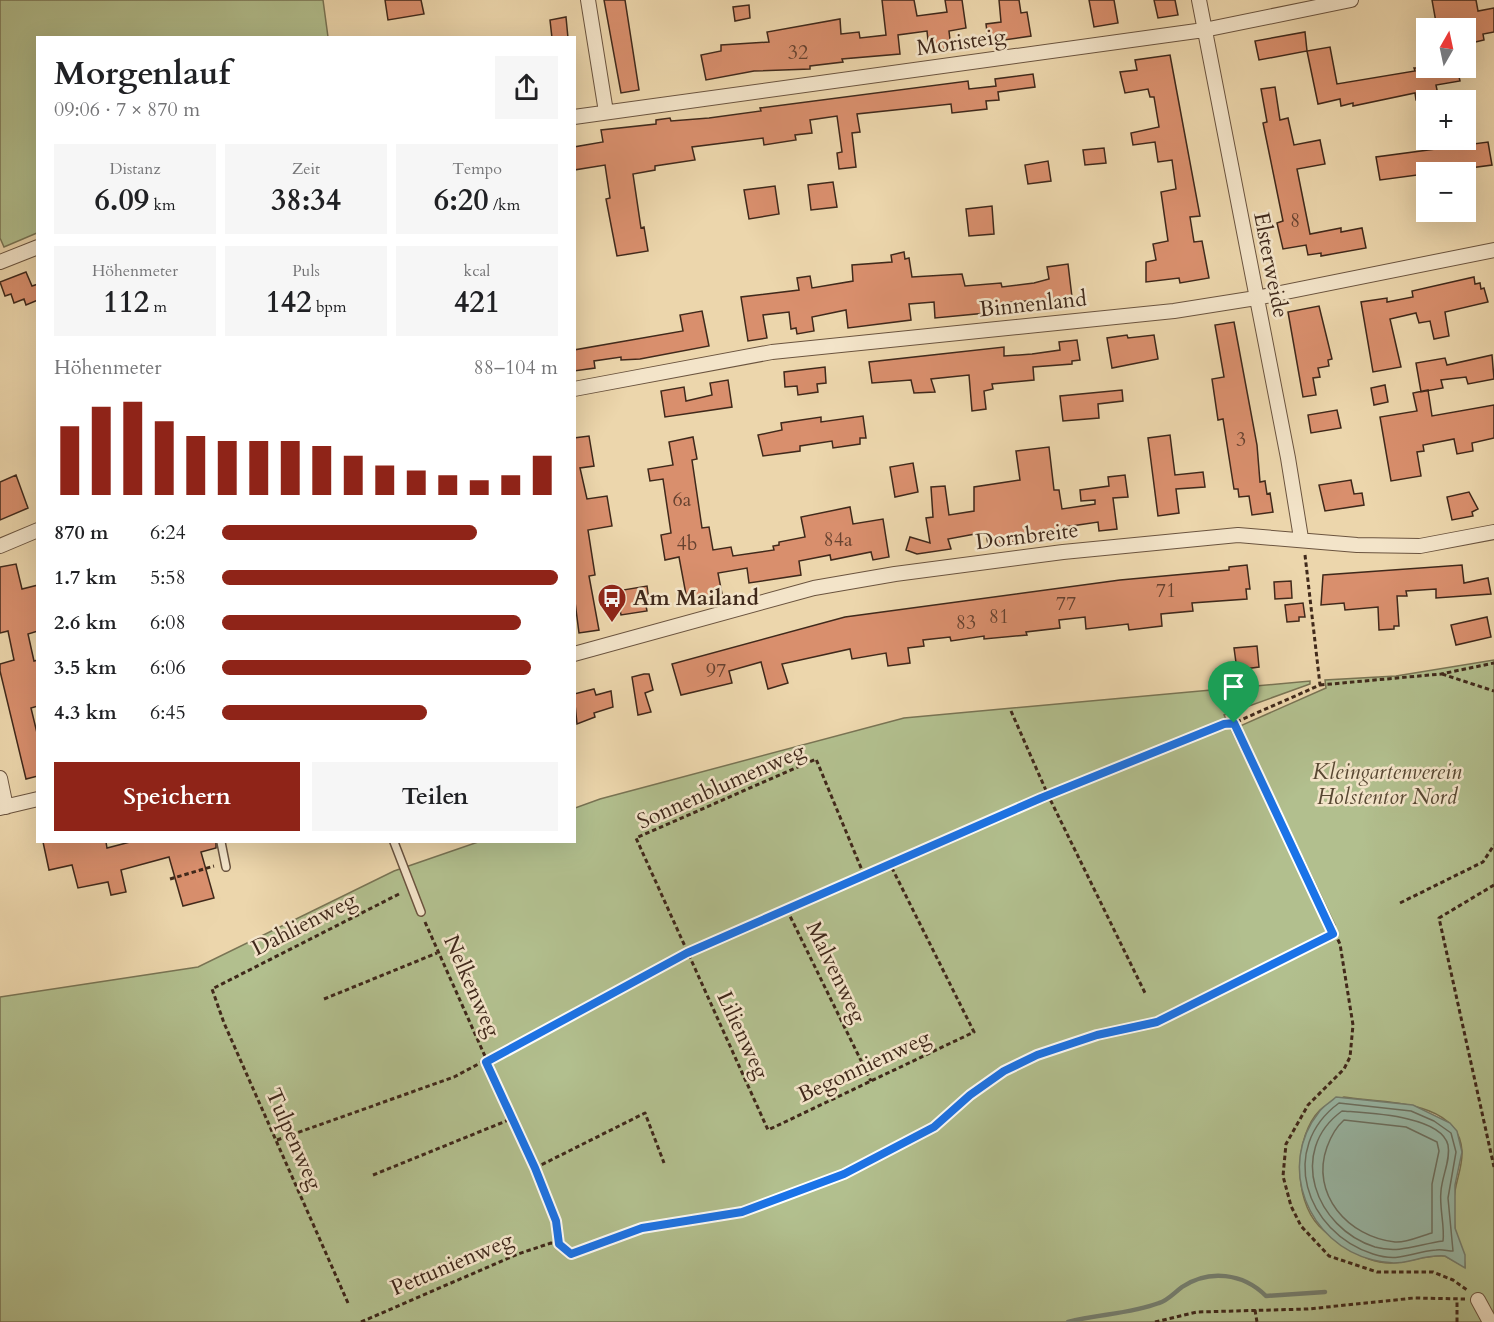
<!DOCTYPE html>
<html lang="de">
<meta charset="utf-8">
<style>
:root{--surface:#fff;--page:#f6f6f6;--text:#202124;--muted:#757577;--accent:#8f2418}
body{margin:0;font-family:Cardo,serif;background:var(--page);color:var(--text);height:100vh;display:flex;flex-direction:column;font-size:22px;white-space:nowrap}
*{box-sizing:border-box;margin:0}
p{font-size:20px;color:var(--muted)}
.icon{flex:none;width:33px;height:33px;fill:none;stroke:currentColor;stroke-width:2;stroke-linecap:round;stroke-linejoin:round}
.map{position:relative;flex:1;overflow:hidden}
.sheet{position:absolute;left:36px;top:36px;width:540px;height:807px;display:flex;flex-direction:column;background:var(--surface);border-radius:0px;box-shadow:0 6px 24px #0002}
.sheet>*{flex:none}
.needle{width:39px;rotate:9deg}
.tools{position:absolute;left:1416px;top:18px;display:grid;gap:12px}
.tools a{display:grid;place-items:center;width:60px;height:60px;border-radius:0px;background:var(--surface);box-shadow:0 6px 24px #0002;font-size:30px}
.pin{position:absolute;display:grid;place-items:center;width:51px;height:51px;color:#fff;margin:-62px -26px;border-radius:50% 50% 50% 0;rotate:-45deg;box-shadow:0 0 6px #0007}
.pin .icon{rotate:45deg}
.round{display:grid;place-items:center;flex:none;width:63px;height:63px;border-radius:0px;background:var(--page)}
.headline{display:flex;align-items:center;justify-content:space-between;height:102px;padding:0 18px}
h1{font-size:33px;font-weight:600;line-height:45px}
.metrics{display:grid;grid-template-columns:repeat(3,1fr);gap:9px;height:102px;padding:6px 18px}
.metrics div{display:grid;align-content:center;border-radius:0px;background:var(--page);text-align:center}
.metrics b{font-size:30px;font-weight:600}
.metrics small{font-size:16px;font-weight:400}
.metrics p{font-size:16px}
.chart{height:168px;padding:12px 18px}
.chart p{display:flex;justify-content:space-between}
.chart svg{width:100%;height:108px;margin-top:6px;stroke:var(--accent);stroke-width:6}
.action{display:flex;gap:12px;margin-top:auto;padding:12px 18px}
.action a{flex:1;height:69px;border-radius:0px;background:var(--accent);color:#fff;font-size:24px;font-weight:600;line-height:69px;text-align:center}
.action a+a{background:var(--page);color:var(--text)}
ul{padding:0 18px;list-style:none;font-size:20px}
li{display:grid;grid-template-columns:96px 72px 1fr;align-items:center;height:45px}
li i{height:15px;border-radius:8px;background:var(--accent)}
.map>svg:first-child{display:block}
</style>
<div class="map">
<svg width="1494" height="1322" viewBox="0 0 1494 1322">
<rect width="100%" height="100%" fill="#ecd6ac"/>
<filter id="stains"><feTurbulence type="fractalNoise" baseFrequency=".00333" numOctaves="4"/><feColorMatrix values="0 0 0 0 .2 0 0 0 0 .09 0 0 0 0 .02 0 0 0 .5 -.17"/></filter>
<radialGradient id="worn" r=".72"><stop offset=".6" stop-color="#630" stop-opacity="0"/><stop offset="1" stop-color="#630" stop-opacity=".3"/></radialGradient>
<path fill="#b2bf8e" stroke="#797454" stroke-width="1.5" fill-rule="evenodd" d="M0 0H323L328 37 38 38 37 233 4 247 0 238Z
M1494 660V1322H0V997L198 967 394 871 478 842H574L575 808 600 799 904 718 1310 681V684L1224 715 1329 930 1335 925 1240 726 1326 688 1325 680 1396 676ZM1344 1097C1382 1103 1459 1099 1462 1151 1463 1168 1454 1184 1454 1201 1454 1209 1454 1220 1455 1228 1456 1243 1465 1252 1465 1267L1445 1256C1417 1254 1399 1270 1369 1259 1352 1252 1331 1238 1319 1226 1293 1199 1294 1136 1320 1110 1326 1104 1337 1101 1344 1097Z"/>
<path fill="#99b9a8" stroke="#757f70" stroke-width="1.5" d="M1336 1097 1413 1105 1450 1123 1457 1131 1462 1152 1455 1185V1228L1465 1255V1268L1445 1256C1416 1254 1408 1269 1373 1260 1308 1244 1276 1166 1319 1112 1323 1106 1331 1102 1336 1097Z"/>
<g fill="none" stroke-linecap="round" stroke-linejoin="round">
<path stroke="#6c7162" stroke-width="1.5" d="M1339 1103 1411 1111 1434 1121 1451 1133 1456 1152 1448 1198 1453 1251C1448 1251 1442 1249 1436 1250 1411 1252 1400 1263 1373 1254 1305 1232 1278 1148 1339 1103Z
M1342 1111C1366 1113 1441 1115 1448 1145 1451 1159 1442 1176 1441 1191 1439 1207 1445 1226 1443 1241 1419 1244 1400 1254 1375 1247 1315 1228 1287 1151 1342 1111Z
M1344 1120 1406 1127 1437 1142 1439 1151 1432 1184V1233C1420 1236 1407 1243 1395 1242 1348 1237 1310 1194 1327 1147 1331 1136 1335 1128 1344 1120Z"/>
<path stroke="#757f70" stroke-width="4.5" d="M1068 1322C1098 1314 1130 1314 1159 1303 1167 1301 1174 1293 1182 1287 1209 1269 1243 1273 1266 1296L1325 1292"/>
</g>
<path fill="#d98f6d" stroke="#40291b" stroke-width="1.5" d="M385 0H421L424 14 388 20Z
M604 0H625L639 90 621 93Z
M882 0H914L917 16 947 12 945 0H962L966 28 949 31 951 48 929 50 927 31 898 35 900 54 842 59 843 62 810 66V69L754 71 706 80 701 55 721 51V45L769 42 767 32 840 19 841 34 859 32 860 38 886 35Z
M999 0H1019L1021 13 1027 12 1031 36 997 41V38L988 40 986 24 1001 22Z
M1089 0H1114L1118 23 1094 27Z
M1154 0H1175L1178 15 1158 18Z
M1432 0H1476L1478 11 1494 8V32L1483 34 1484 40 1471 43 1468 28H1437Z
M749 5 750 18 735 21 733 7Z
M566 17 568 38H552L550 20Z
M1305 32 1307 51 1259 60 1255 41Z
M1330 47 1337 84 1415 71 1414 68H1457L1460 81 1436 85 1439 100H1416L1415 93 1353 106V103L1341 106 1340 99 1318 104 1307 51Z
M1170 55 1200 216 1190 217 1194 242 1202 241 1209 278 1180 283 1179 278 1146 282V262L1156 260 1153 244 1168 241 1161 192 1176 189 1172 160 1158 162 1155 142 1133 145 1131 133 1159 127 1154 97H1150L1148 89 1125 93 1120 72 1137 70 1135 60Z
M1033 74 1035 87 998 92 999 100 986 101 987 109 952 113 951 104 857 114 860 132 852 133 856 167 839 169 837 153 842 152 837 116 810 120 812 133 795 135 796 140 764 145 763 138 692 147 695 160 655 166V170L633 174 641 228 644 227 648 251 617 256 606 199 610 198 605 165 574 170V147L603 142 601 130 656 124V120L670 118 671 121 709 118 761 111 760 108 968 81 969 89 996 86 995 79Z
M1275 87 1280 120 1288 118 1294 145 1320 140 1325 164 1297 169 1310 234 1341 228V232L1362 228 1366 248 1321 256V253L1308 255 1306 245 1283 249 1277 223 1283 221 1263 123 1267 122 1261 89Z
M1488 142 1492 165 1380 180 1376 157Z
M1104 148 1106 163 1085 165 1083 150Z
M1048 161 1051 181 1028 184 1025 165Z
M833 182 837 207 811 210 808 185Z
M775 186 779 214 749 219 744 190Z
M992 206 994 234 969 236 966 209Z
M904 252 905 259 909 258 912 277 962 274 965 286 1001 283 1002 287 1034 283 1049 279 1047 267 1068 264 1072 297 1004 303V307L985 309 986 313 935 318 934 302 909 304 911 320 848 328 846 310 812 317 814 331 797 334 796 328 791 329 789 312 763 315 767 338 748 341 741 297 799 290 797 278 810 276 812 288 853 281 852 265 892 262 891 255Z
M26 272 32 286 38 284V300L26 305 24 299 14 303 11 294 5 296 0 282Z
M1474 277 1475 284 1480 283 1481 289 1484 288 1488 302 1445 312 1449 336 1434 339 1430 321 1419 323 1416 313 1390 319 1401 367 1373 372 1361 302 1387 298V302L1413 297 1412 291Z
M1319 306 1332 359 1328 360 1329 366 1318 368 1320 377 1313 378 1316 395 1303 397 1288 312Z
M702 311 709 346 640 359 621 360V357L594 361 595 368 574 371V350L683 331 680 315Z
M1234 322 1257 445 1260 482 1265 481 1267 494 1270 493 1273 512 1252 515 1249 496 1239 497 1238 489H1234L1223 419 1218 420 1212 379 1224 377 1215 325Z
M1127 335 1128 338 1154 335 1158 359 1112 368 1107 338Z
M1077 340 1080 360 1072 361V364L1033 367 1034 380 992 384 993 389 984 391 986 409 972 411 969 375 931 379 935 392 914 393 911 380 872 383 869 362 1004 347V356L1032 354 1060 350 1059 342Z
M1492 355 1494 379 1468 384 1466 377 1441 380 1443 388 1421 392 1416 363 1445 358 1447 365Z
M825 367 826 383 817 384 818 392 798 395 797 386 785 387 784 372Z
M728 380 732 407 665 417 661 391 684 387 686 401 712 395 710 383Z
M1385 385 1388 402 1374 405 1371 388Z
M1122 390 1123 401 1098 404 1099 418 1063 421 1060 396Z
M1428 390 1432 416 1494 405V438L1472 443 1473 451 1457 454 1454 439 1423 445 1424 451 1417 452 1421 476 1391 481 1380 417 1417 411 1413 393Z
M1337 410 1341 428 1311 433 1308 415Z
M863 416 866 438H860V444L833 448 832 441 800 446V451L763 456 758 435 782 430 781 423 821 417V422Z
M1170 435 1175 475 1203 472 1205 487 1176 489 1179 513 1158 516 1148 438Z
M589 436 594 466 580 468 587 499 607 496 612 526 588 530 595 575 589 576 599 630 579 633 574 594V438Z
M693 437 697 459 692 460 702 528 709 527 713 550 731 547 733 556 774 550 773 546 779 545V542L805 537 801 517 850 507 853 524 883 519 889 557 873 560 871 552 831 560 830 555 799 561 801 575 749 583 747 568 718 573 722 594 687 600 679 557 665 560 661 535 671 533 663 479 650 481 648 469 673 465 669 442Z
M1049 447 1054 490H1059L1062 509 1095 504V500L1081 501 1080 490 1109 486 1108 477 1125 475 1128 497 1113 498 1117 529 1099 531 1098 522 1065 527 1066 535 988 545 986 532 948 539 951 549 917 554 906 550 910 537 930 543 926 518 933 517 931 487 945 486 949 515 974 511V487L1020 480 1016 451Z
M913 463 918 492 895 497 890 467Z
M16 475 28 508 0 520V482Z
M1351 480 1354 494 1362 493 1364 505 1325 511 1319 485Z
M1469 492 1478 509 1472 512 1473 516 1452 520 1447 497Z
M16 564 22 589 38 585V631L28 634 34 661 38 660V706L31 708 38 737V776L26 779 0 671V664L14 660 8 631 0 633V567Z
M1247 565 1250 589H1246L1247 599 1192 603 1193 611 1161 614 1162 626 1129 630 1128 624 1086 629 1085 617 1059 620 1060 628 1026 632 1027 635 984 639V636L951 641 950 637 923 640 924 646 908 648 910 663 888 666 886 653 852 659 850 649 782 664 788 683 768 689 761 662 729 671 732 683 681 695 672 664 845 617 1120 580 1229 570V567Z
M1462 565 1464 583 1488 578 1491 594 1436 598V589L1406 591 1407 596H1397L1399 626H1394V629L1379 630 1378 607 1345 610 1344 603 1321 605 1323 575Z
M1291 581 1292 598 1275 599 1274 582Z
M647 586 649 600 645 601 647 611 621 615 617 591Z
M1303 603 1305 617H1299V621L1287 622 1285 605Z
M1487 617 1491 637 1456 645 1451 625Z
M1257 646 1259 667 1237 670 1234 648Z
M644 674H649L653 690 645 693 651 712 638 715 632 677Z
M594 689 596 695 611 691 613 707 594 713 595 717 577 724 574 694Z
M43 842H106L107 848 130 842H216V848L201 852 214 898 183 906 169 857 121 870 126 892 111 895 108 882 78 888 72 865 49 870Z"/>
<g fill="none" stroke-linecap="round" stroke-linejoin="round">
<g stroke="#6b543f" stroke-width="10">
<path id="service" d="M221 842 226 867
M394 842 421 912"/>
</g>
<g stroke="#6b543f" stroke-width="16">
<path id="minor" d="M588 0 606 112
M1199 0 1288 458 1301 538
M574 117 1204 30 1351 0
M0 262 38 247
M574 389 772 352 1174 311 1256 298 1494 250
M0 546 38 530
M574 654 814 588 895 574 1063 552 1238 535 1357 545 1420 546 1494 532
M0 778 6 807
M0 808 38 799
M1478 1300 1490 1322"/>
</g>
<path stroke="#40291b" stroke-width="3" stroke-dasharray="4.5 3" stroke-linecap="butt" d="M1305 555 1320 685 1234 723 1340 944 1353 1025 1350 1057 1344 1069 1308 1105 1286 1144 1283 1176 1291 1206 1301 1226 1329 1256 1377 1272H1433L1453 1280 1467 1290
M1442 674 1494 691
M1320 685 1441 674 1494 663
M1011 711 1048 795 1146 995
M864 875 816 759 636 838 768 1130 974 1032 890 864
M170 879 214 866
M1494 885 1439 918 1494 1167
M1400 903 1483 862 1494 845
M787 910 871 1081
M425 922 535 1168 556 1221 559 1244
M324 999 437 953
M277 1140 454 1077 687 953 1041 798 1224 724 1234 723
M535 1168 645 1113 664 1163
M373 1175 511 1119
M559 1244 571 1254 642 1228 673 1221 742 1212 844 1174 934 1127 970 1095 1004 1071 1037 1055 1097 1035 1157 1022 1333 934
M348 1303 224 1023 212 989 401 893
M1255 1310 1257 1322
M361 1322 518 1254 551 1243 559 1244
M1155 1322 1197 1312 1308 1309 1414 1298 1465 1299
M1457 1322V1300"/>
<use href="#service" stroke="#f3e4c9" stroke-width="7"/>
<use href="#minor" stroke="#f3e4c9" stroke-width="14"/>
</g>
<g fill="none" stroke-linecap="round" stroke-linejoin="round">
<g stroke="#fff" stroke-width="12">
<path id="route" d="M1234 723 1333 934 1157 1022 1097 1035 1037 1055 1004 1071 970 1095 934 1127 844 1174 742 1212 642 1228 571 1254 559 1244 556 1221 535 1168 486 1062 687 953 1041 798 1224 724Z"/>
</g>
<use href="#route" stroke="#1a73e8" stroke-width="8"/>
</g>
<defs>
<g id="bus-pin" transform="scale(1.5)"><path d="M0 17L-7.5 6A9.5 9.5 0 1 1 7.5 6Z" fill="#8f2418" stroke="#f3e4c9"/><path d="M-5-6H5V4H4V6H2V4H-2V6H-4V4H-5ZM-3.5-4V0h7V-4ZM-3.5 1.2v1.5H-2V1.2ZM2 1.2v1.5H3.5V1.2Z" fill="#fff"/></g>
</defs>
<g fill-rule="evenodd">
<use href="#bus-pin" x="612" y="598"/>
</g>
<g text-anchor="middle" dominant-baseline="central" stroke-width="5" stroke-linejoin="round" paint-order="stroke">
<g font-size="20" fill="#664230">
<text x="798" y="52">32</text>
<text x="1295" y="220">8</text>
<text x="1241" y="439">3</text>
<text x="682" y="499">6a</text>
<text x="838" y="539">84a</text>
<text x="687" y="543">4b</text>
<text x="1166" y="590">71</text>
<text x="1066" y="603">77</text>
<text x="999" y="616">81</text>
<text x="966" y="622">83</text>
<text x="716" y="670">97</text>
</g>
<g font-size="22" fill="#40291b" stroke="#f3e4c9">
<text transform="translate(961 42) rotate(-8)">Moristeig</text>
<text transform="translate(1271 265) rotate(79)">Elsterweide</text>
<text transform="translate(1033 304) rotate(-6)">Binnenland</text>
<text transform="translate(1027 536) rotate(-7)">Dornbreite</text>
<text transform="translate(721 786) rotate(-24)">Sonnenblumenweg</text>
<text transform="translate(304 924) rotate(-27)">Dahlienweg</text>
<text transform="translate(836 972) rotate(64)">Malvenweg</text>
<text transform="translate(472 986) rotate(66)">Nelkenweg</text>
<text transform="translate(743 1035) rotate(65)">Lilienweg</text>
<text transform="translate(864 1066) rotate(-25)">Begonnienweg</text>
<text transform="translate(294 1139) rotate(66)">Tulpenweg</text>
<text transform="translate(452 1264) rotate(-23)">Pettunienweg</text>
</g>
<g font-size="22" font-weight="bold" fill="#40291b" stroke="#f3e4c9" text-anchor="start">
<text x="633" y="598">Am Mailand</text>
</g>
<g font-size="22" font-style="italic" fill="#574732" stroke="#f3e4c9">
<text x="1387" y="772">Kleingartenverein<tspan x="1387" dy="25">Holstentor Nord</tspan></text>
</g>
</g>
<rect width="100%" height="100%" filter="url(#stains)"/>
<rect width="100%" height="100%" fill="url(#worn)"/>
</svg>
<div class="tools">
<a><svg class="needle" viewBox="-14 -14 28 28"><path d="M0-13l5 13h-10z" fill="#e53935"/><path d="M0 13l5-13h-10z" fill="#757577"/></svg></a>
<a>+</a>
<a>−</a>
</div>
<div class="pin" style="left:1234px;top:723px;background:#1e9e55"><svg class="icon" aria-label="arrive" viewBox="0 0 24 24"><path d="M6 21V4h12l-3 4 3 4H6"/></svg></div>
<section class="sheet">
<div class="headline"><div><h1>Morgenlauf</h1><p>09:06 · 7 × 870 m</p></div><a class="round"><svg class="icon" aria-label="share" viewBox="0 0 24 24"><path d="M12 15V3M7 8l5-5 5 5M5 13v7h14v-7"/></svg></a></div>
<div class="metrics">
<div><p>Distanz</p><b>6.09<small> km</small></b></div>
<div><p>Zeit</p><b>38:34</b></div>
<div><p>Tempo</p><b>6:20<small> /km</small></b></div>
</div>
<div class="metrics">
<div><p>Höhenmeter</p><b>112<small> m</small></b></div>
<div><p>Puls</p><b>142<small> bpm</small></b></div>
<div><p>kcal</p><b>421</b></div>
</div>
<div class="chart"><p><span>Höhenmeter</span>88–104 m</p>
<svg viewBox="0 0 160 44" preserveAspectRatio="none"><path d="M5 44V16M15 44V8M25 44V6M35 44V14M45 44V20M55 44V22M65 44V22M75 44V22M85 44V24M95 44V28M105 44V32M115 44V34M125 44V36M135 44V38M145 44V36M155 44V28"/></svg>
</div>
<ul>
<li><b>870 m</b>6:24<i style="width:76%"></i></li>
<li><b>1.7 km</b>5:58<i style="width:100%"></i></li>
<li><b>2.6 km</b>6:08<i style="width:89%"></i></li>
<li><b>3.5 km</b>6:06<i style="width:92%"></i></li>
<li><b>4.3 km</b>6:45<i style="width:61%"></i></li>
</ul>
<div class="action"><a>Speichern</a><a>Teilen</a></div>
</section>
</div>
